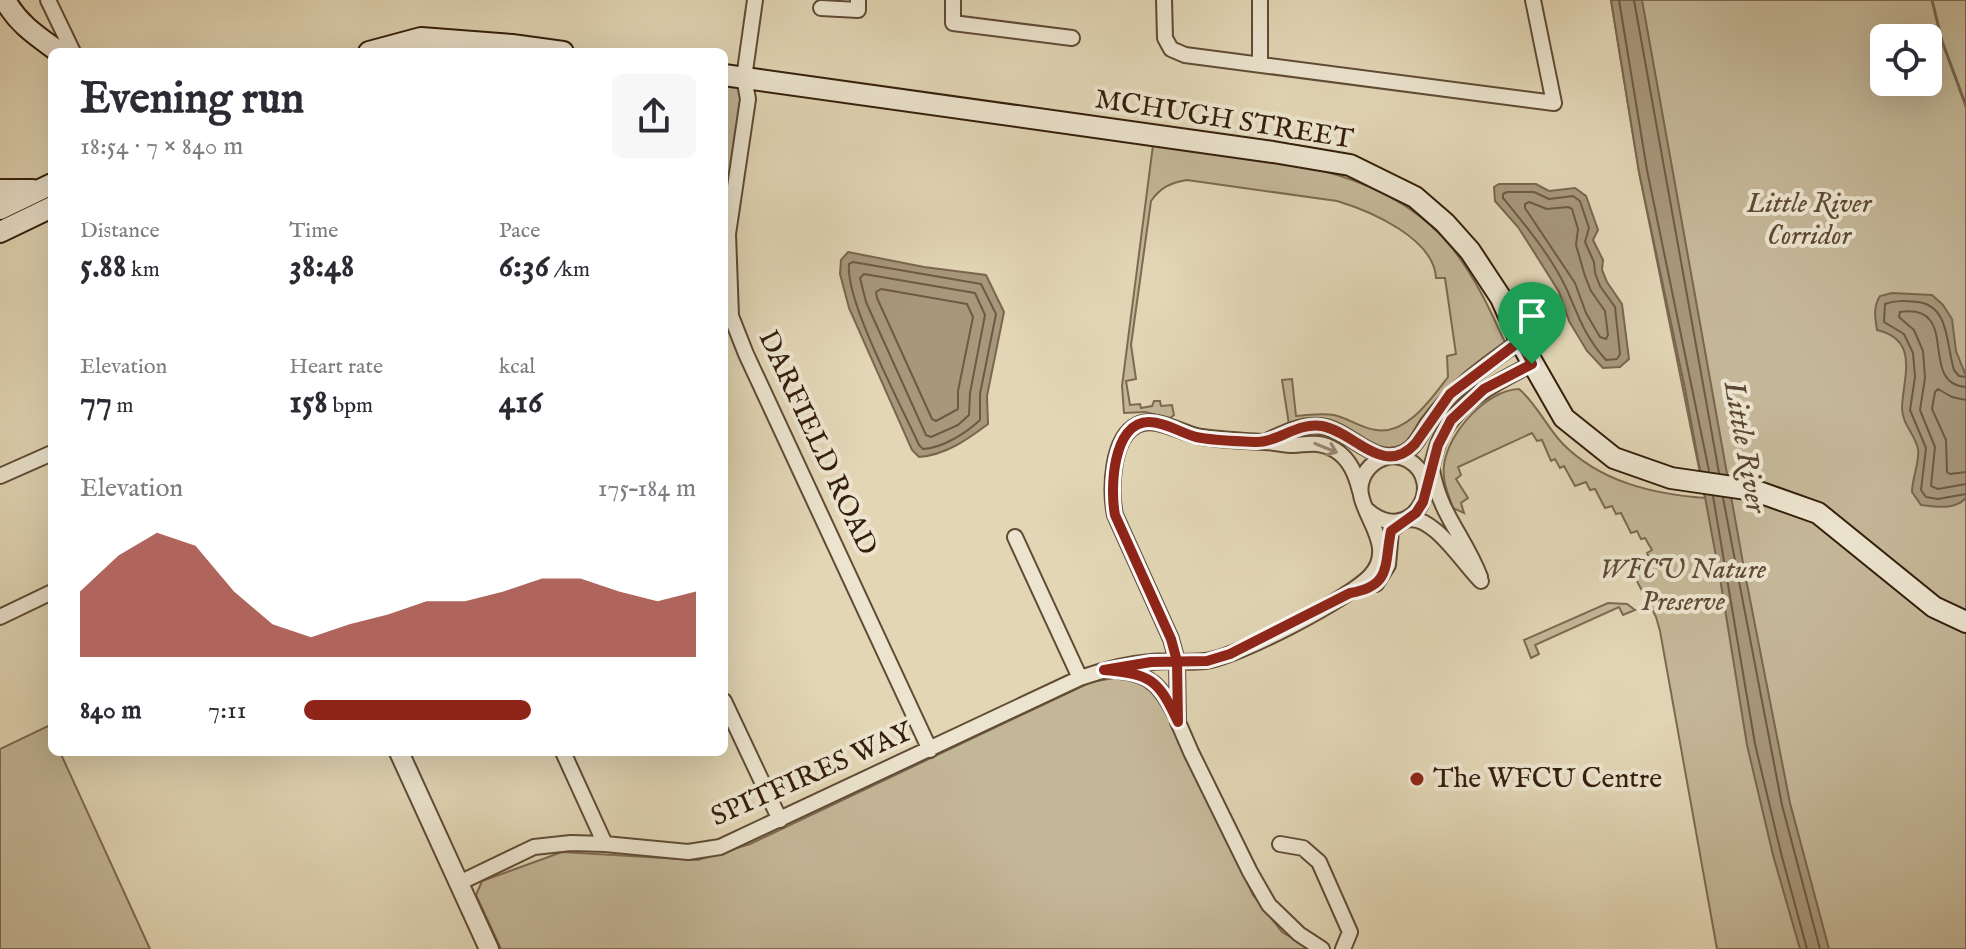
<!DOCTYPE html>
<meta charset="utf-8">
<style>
:root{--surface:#fff;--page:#f7f7f7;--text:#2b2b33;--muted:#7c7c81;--accent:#8f2418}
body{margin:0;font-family:"IM FELL English",serif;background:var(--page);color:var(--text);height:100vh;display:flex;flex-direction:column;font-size:30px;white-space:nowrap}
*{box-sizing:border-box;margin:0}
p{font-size:26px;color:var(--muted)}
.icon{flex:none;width:44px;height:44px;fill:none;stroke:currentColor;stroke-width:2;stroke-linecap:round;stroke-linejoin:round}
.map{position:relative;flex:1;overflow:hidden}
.drawer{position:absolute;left:48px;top:48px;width:680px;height:708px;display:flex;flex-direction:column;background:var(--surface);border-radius:12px;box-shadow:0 8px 32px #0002}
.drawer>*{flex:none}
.controls{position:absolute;left:1870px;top:24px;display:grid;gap:16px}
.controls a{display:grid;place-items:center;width:72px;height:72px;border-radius:12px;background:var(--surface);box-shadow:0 8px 32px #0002;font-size:40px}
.pin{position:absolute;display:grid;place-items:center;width:68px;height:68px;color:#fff;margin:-82px -34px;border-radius:50% 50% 50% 0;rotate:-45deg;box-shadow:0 0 8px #0007}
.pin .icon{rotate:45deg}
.round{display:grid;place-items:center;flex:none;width:84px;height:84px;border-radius:12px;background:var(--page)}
.summary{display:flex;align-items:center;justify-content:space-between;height:136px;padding:0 32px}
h1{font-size:44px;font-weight:700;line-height:60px}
.stats{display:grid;grid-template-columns:repeat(3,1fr);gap:12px;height:136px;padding:8px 32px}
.stats div{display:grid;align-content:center}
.stats b{font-size:34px;font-weight:700}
.stats small{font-size:22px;font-weight:400}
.stats p{font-size:22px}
.chart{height:224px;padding:16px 32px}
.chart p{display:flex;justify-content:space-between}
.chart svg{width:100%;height:144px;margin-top:8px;fill:var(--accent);opacity:.7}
ul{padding:0 32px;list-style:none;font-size:26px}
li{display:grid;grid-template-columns:128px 96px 1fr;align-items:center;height:60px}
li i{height:20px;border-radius:10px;background:var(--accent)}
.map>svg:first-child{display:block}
</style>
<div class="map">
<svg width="1966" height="949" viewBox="0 0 1966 949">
<rect width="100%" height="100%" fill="#e2d6b5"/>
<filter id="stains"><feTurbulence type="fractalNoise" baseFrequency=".0025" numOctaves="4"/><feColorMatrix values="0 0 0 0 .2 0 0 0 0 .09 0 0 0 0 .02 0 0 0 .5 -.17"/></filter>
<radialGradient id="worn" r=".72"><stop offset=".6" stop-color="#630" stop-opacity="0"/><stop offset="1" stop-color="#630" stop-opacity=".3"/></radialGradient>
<path fill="#c4b798" stroke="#7c6a51" stroke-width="2" fill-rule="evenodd" d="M1611 0H1966V949H1717L1660 631 1656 617 1631 570 1651 561 1647 553 1652 550 1645 538 1641 539 1637 531 1631 533 1621 513 1616 514 1612 506 1605 508 1595 489 1590 490 1586 482 1575 486 1564 466 1560 468 1555 459 1551 461 1542 440 1537 441 1532 433 1458 467 1461 475 1456 479 1468 498 1461 503 1464 513 1453 508C1448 494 1442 481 1444 465 1448 433 1486 390 1519 389 1536 403 1546 426 1562 443 1600 482 1653 494 1705 498L1639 172ZM1884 38H1928V82H1884Z
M724 75 744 78 724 246Z
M1153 145C1255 159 1382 160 1452 248 1476 278 1492 314 1508 349L1394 456 1344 434 1290 431 1282 380 1292 379 1296 416C1309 415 1322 413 1334 415 1348 418 1361 428 1376 430 1407 435 1432 398 1448 377L1447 356 1456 354 1445 278H1436C1434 238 1370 211 1337 201L1187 180C1170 183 1161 187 1151 201L1131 345 1136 379 1126 381 1130 405 1140 404 1141 408 1152 406 1154 401H1160L1161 406 1172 405 1174 415 1170 418 1145 412 1124 413 1122 386Z
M1608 603 1627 604 1635 610 1623 615 1619 607 1535 645 1539 654 1531 658 1524 640Z
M1120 677 1152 687 1164 702 1253 895 1282 932 1311 949H501L476 895 482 881 562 852 698 860 750 844 1091 682Z
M48 726 52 734V752H60L150 949H0V749Z"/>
<path fill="#a7977b" stroke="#79664e" stroke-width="2" d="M1611 0H1642L1745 574 1790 803 1829 949H1800L1773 855 1747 745 1720 578 1685 389 1639 172Z
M1499 184H1536L1549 191 1575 188 1586 196 1598 230 1593 240 1603 260 1602 270 1607 282 1622 304 1629 359 1620 367 1603 368 1587 351 1569 321 1559 292 1539 260 1518 227 1495 201 1494 187Z
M848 252 924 267 986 275 1004 312 987 396 988 424C967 440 945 455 919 457L912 450 849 308 840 274 841 260Z
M1892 293 1932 295 1943 305 1952 319 1956 351 1966 376V498C1955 510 1937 507 1921 505L1912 492C1912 478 1920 462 1918 449 1915 434 1902 424 1902 408 1903 377 1920 340 1877 330 1875 317 1873 307 1880 296Z"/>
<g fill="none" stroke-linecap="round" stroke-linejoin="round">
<path stroke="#6e5a42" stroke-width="2" d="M1619 0 1647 170 1709 471
M1634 0 1719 473
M1507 192H1534L1549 199 1573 196 1580 201 1589 228 1585 242 1594 262 1595 273 1600 286 1615 307 1620 354 1617 359 1606 360C1585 337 1579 317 1567 290 1552 257 1526 226 1503 198V194Z
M1529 202 1547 209 1568 207 1572 209 1578 229 1576 245 1585 276 1591 291 1605 311 1608 335 1606 339 1600 337 1586 313 1575 283 1525 208V204Z
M853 262 981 284 996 314 980 394V420C966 433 943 448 923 449L919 445C902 407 845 301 849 264Z
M864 274 975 293 985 315 970 393 969 415 958 425 931 437 926 435 866 302 860 278Z
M881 289 967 304 973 317 958 391V409L936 421 932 419 877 298 876 292Z
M1966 377 1959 376 1954 370C1946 345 1950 305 1917 302 1906 301 1895 300 1885 304L1884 322 1904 334 1913 353 1915 377 1910 410 1926 448 1921 490 1926 497 1938 499 1966 494
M1966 387C1917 384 1962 303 1900 312L1899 317 1914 330 1923 351 1925 378 1920 410 1935 447 1931 486 1938 489 1966 484
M1966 400 1952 397 1938 389 1935 392 1932 409 1946 440 1947 472 1950 474 1966 472
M1713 496 1755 744 1781 853 1807 949
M1723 498 1782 805 1820 949"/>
<path stroke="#79664e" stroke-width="3" d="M1932 0 1942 41 1966 106"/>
<g stroke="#604b35" stroke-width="18">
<path id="minor" d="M48 0 73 52
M755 0 744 78 748 99 728 234 731 316 746 354 930 750
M953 0V23L1072 38
M1164 0 1165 38 1171 49 1185 55 1554 103 1533 0
M821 8 858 10V0
M1260 64V0
M1267 441C1283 433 1302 424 1320 426 1351 429 1373 468 1405 452 1416 447 1421 433 1428 423 1453 388 1485 366 1520 341
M1432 470C1440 515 1465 537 1480 577
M0 476 52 453
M1425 487C1431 473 1433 458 1438 444 1454 403 1495 383 1532 364
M1015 537 1080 678
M1376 584 1388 565 1391 531C1395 528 1400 522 1406 520 1432 512 1464 565 1481 581
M0 617 52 592
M1120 671C1151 674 1162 688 1175 714
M724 701 780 820
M563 752 605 844
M1280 844 1303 848 1319 862 1350 932 1343 949
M459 883 534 847 571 843 605 844 688 852 720 847 1080 678C1103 670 1126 664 1151 662 1169 660 1187 663 1205 661 1236 658 1351 598 1371 575 1395 548 1365 519 1361 495 1356 470 1385 447 1408 460 1448 483 1410 548 1367 510
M1322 949 1299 934 1269 905 1250 872 1191 752 1178 722 1177 661 1171 639 1115 515C1110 491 1111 438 1137 425 1157 415 1183 435 1202 437 1223 440 1243 441 1264 442 1274 442 1284 445 1294 445 1310 444 1320 441 1335 450 1350 459 1356 475 1360 491"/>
</g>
<g stroke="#604b35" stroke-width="22">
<path id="tertiary" d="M399 752 489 949"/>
</g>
<g stroke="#341d0a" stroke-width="24">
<path id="secondary" d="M5 0C18 24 37 36 59 52
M369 52 421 38 512 45 563 52
M724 75 1273 152 1350 165 1415 197 1445 223 1470 251 1501 298 1520 341 1564 418 1614 458 1671 478 1753 490 1818 513 1934 607 1966 622
M0 190H33
M0 209 52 184
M0 232 52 207"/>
</g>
<use href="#minor" stroke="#ece4cf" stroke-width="14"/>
<use href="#tertiary" stroke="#ece4cf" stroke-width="18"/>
<use href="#secondary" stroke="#ece4cf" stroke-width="20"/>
</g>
<defs><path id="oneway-shaft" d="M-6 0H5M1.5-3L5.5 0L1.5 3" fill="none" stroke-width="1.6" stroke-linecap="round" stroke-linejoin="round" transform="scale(2)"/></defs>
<use stroke="#998a76" href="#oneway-shaft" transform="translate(1326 448) rotate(22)"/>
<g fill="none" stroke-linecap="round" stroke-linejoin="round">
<g stroke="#fff" stroke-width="16">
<path id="route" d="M1532 364 1520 341 1450 394 1415 444C1383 478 1355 432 1322 426 1298 422 1278 442 1257 442 1237 441 1216 441 1196 437 1181 433 1165 422 1149 422 1112 422 1110 490 1115 515L1171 639 1177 661 1178 722C1158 679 1151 674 1104 670L1151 662 1207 661 1230 654 1350 593C1392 586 1384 565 1391 531L1416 513 1423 502 1438 445 1451 420 1484 389 1532 364"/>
</g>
<use href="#route" stroke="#8f2418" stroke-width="10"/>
</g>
<circle fill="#8f2418" stroke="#ece4cf" stroke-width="3" cx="1417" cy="779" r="8"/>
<g text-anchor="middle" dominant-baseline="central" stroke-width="8" stroke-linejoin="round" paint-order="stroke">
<g font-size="28" fill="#341d0a" stroke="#ece4cf">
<text transform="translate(1224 120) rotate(9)">MCHUGH STREET</text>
<text transform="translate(817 443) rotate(65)">DARFIELD ROAD</text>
<text transform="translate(812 775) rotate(-24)">SPITFIRES WAY</text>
</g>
<g font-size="28" font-style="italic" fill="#5f4b35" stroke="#ece4cf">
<text x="1809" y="204">Little River<tspan x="1809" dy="32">Corridor</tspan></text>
<text x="1683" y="570">WFCU Nature<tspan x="1683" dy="32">Preserve</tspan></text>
</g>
<g font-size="28" fill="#341d0a" stroke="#ece4cf" text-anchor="start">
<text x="1433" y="779">The WFCU Centre</text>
</g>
<g font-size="30" font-style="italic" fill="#5c4832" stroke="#ece4cf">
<text transform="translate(1744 447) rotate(80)">Little River</text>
</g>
</g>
<rect width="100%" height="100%" filter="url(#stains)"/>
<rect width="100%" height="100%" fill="url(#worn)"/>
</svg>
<div class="controls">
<a><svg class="icon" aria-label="locate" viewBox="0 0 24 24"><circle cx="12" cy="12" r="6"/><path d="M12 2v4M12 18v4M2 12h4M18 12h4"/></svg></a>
</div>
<div class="pin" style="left:1532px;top:364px;background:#1e9e55"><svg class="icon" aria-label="arrive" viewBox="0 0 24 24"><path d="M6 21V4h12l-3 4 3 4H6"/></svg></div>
<section class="drawer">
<div class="summary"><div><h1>Evening run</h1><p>18:54 · 7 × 840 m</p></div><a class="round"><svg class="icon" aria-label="share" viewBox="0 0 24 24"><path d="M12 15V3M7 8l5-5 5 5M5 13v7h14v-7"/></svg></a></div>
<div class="stats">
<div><p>Distance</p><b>5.88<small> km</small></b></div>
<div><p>Time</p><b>38:48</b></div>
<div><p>Pace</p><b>6:36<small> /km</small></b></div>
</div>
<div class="stats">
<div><p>Elevation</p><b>77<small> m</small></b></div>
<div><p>Heart rate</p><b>158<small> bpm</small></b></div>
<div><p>kcal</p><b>416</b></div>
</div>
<div class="chart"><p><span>Elevation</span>175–184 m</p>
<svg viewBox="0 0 160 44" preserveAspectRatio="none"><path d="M0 44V24L10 13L20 6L30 10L40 24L50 34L60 38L70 34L80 31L90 27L100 27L110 24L120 20L130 20L140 24L150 27L160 24V44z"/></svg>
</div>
<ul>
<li><b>840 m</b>7:11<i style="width:58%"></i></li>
</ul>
</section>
</div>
